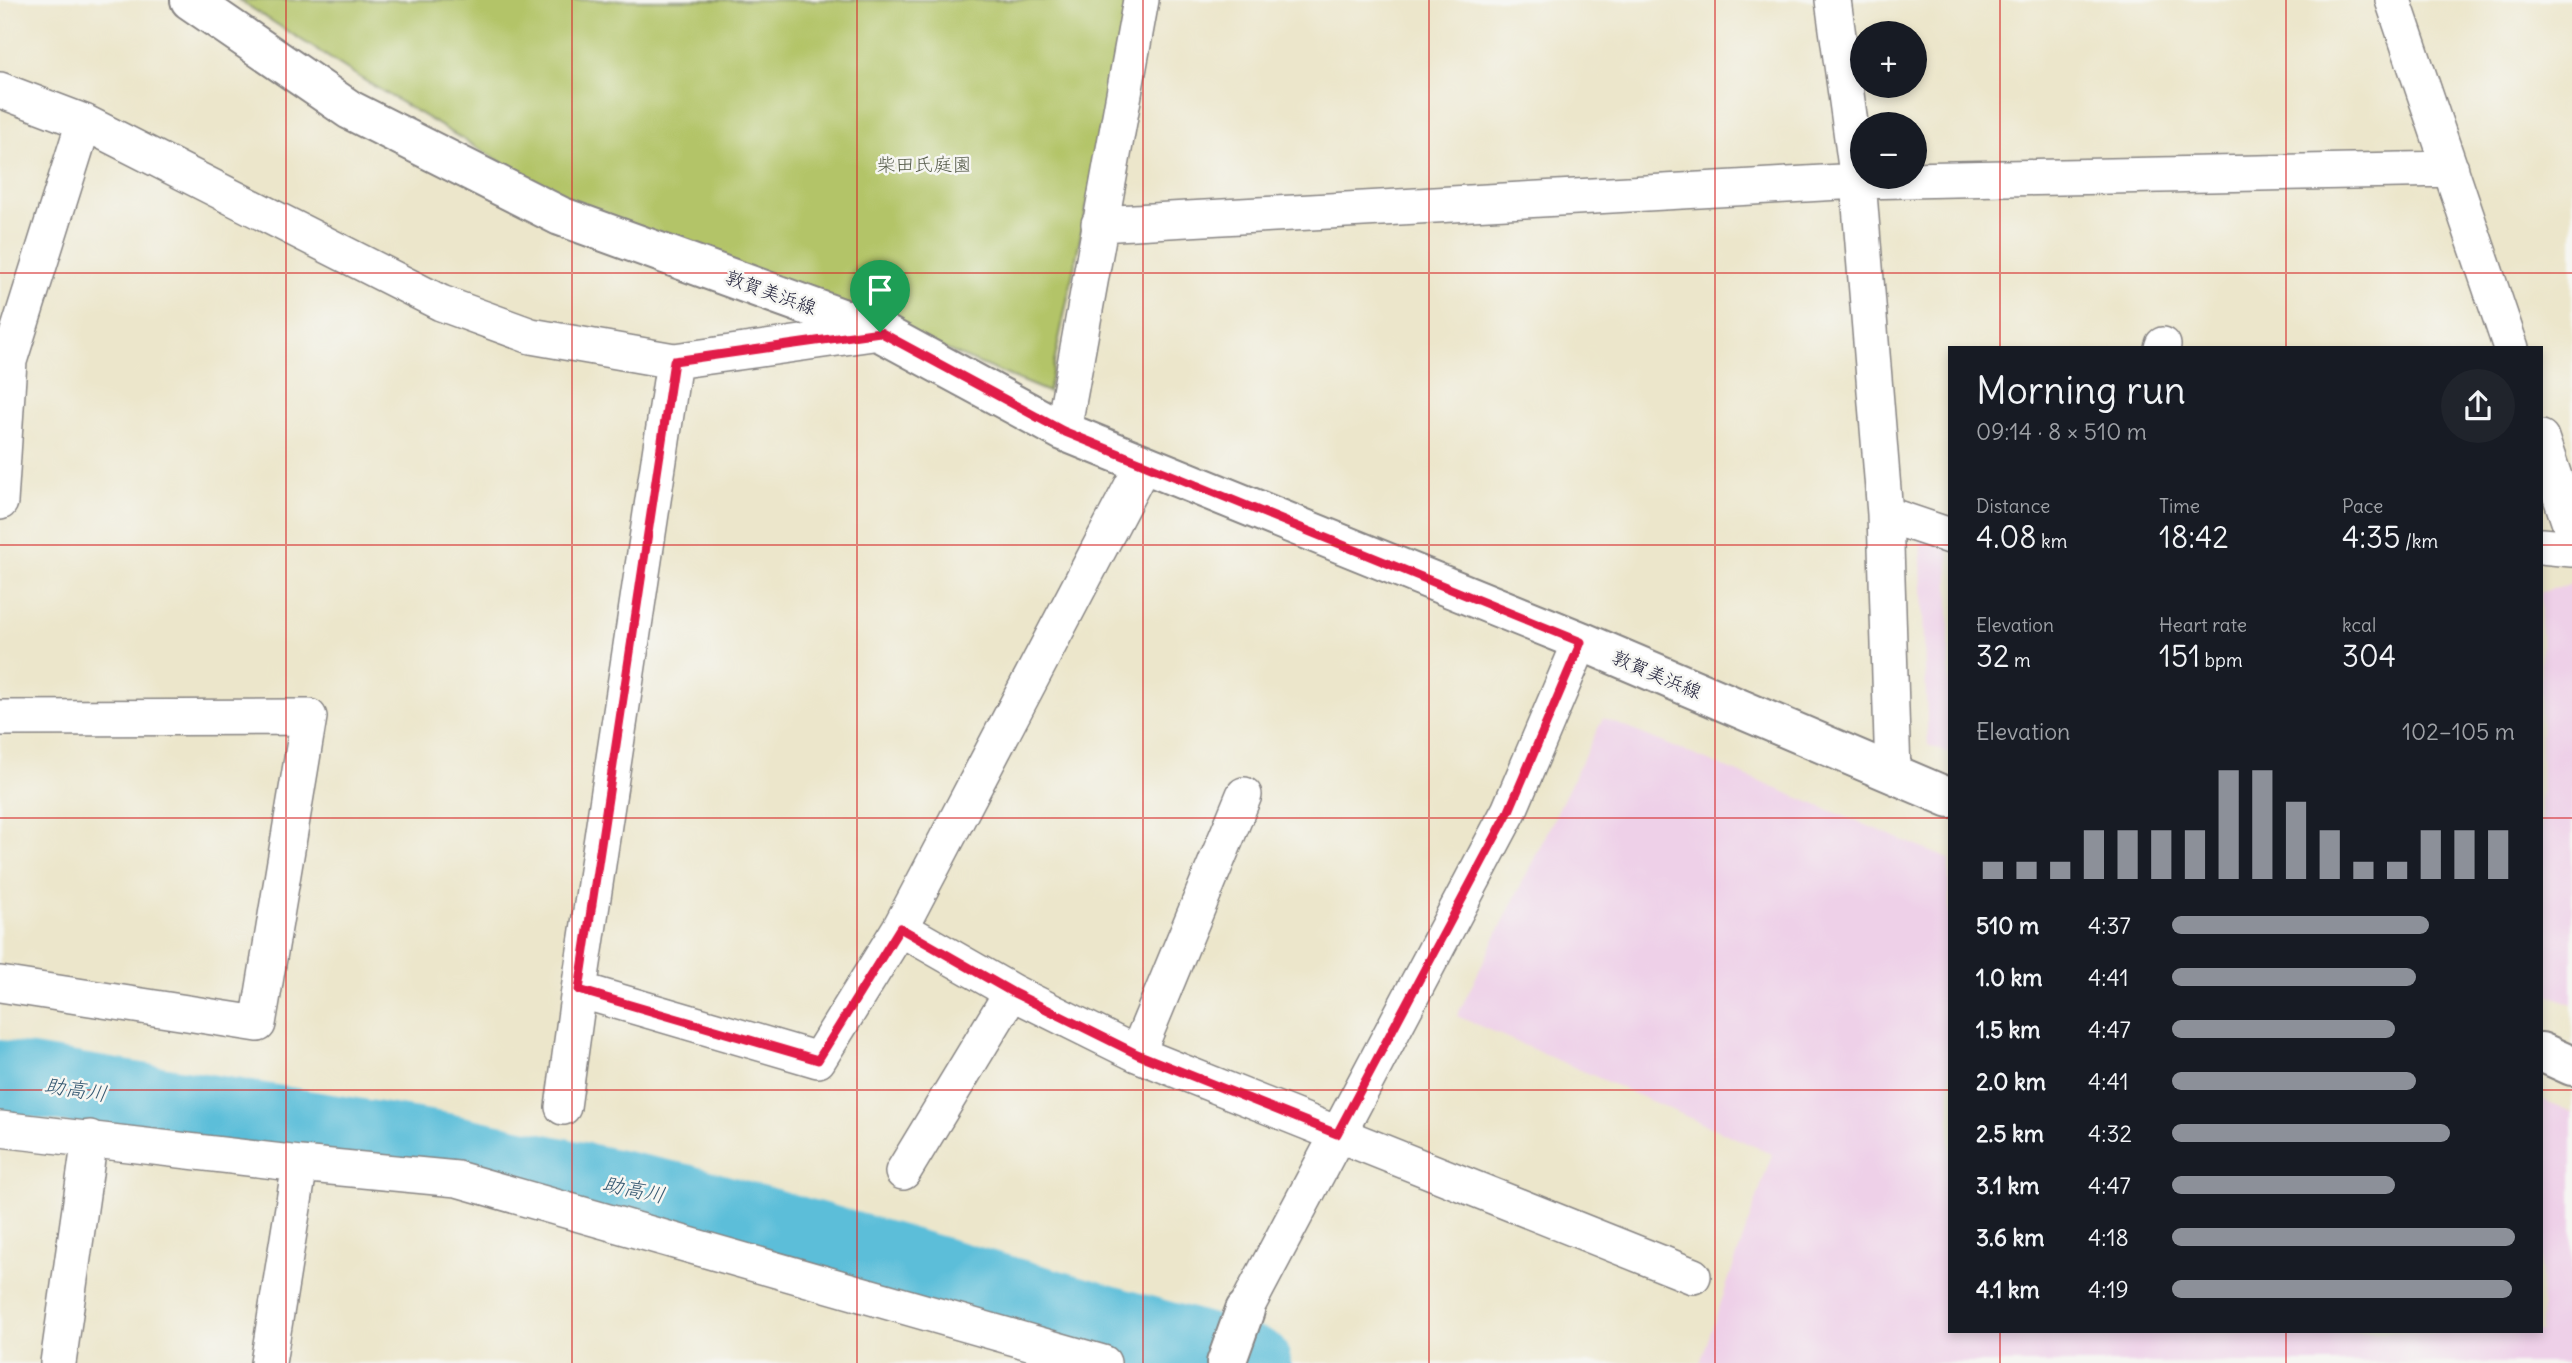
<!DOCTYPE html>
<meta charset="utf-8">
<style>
:root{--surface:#171b24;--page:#20242c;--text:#f1f3f6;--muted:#9ea1a6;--accent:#8c9099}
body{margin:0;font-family:Delius,"Klee One",sans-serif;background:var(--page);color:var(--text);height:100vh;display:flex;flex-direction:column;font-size:26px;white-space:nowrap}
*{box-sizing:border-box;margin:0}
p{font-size:23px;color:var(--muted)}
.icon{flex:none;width:38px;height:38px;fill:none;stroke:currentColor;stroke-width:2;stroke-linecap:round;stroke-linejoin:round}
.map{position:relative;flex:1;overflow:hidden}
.sheet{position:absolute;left:1948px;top:346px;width:595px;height:987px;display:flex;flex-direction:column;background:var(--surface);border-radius:0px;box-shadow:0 4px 10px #0003}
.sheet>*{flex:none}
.tools{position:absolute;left:1850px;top:21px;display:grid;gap:14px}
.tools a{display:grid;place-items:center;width:77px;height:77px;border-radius:50%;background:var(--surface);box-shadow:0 4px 10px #0003;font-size:35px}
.pin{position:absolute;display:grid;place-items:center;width:60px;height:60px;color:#fff;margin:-72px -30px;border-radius:50% 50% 50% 0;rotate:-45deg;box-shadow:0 0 7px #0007}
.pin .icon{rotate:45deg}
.round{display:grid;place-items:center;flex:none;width:74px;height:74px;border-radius:37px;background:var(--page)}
.headline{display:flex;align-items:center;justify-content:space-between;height:119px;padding:0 28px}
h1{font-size:38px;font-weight:600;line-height:52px}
.stats{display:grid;grid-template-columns:repeat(3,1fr);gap:10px;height:119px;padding:7px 28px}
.stats div{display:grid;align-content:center}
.stats b{font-size:30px;font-weight:600}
.stats small{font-size:19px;font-weight:400}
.stats p{font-size:19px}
.chart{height:196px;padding:14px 28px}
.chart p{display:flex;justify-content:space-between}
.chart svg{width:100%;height:126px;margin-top:7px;stroke:var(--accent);stroke-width:6}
ul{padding:0 28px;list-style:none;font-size:23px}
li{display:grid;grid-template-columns:112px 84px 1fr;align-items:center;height:52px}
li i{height:18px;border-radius:9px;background:var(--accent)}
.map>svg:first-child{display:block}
</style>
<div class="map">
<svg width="2572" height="1363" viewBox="0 0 2572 1363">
<rect width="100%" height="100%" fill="#f6f6f2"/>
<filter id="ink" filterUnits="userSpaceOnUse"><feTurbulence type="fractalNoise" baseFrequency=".0143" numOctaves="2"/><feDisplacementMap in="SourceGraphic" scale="14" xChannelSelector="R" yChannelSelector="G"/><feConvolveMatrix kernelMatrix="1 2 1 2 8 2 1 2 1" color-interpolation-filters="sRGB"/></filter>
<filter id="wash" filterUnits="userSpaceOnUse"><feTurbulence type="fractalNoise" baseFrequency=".00686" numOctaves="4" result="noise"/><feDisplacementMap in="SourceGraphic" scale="28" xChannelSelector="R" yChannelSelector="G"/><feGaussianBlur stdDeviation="1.57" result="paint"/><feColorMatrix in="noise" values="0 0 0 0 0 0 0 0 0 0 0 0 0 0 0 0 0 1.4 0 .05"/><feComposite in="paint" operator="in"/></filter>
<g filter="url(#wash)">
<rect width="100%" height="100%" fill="#ece6cb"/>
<path fill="#eed0e8" d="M1920 536 1949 547V754L1928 745Z
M2572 584V1004L2541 992V592Z
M1603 718 1949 859 1950 1332H2541V1099L2572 1112V1363H1700L1772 1154 1457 1016Z"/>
<path fill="#b3c467" stroke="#6a7351" stroke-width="2" d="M239 0H1130L1048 392 889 326 573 205 367 82Z"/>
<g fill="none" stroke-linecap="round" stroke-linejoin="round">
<path stroke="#5bbed9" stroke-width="72" d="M0 1076 440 1148 684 1200 1255 1363"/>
</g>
</g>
<g filter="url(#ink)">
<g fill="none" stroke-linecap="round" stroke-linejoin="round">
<g stroke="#878483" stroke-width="38">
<path id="street" d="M1833 0 1858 181 1885 514 1893 774
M2393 0 2511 348
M0 90 84 122 441 303 531 336 674 361 880 332
M1099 224 1858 181 2451 169
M2162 348 2163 345
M1063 431 1141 0
M2541 438 2572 530
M0 502 9 361 84 122
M1885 514 1950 536
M2541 546 2572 549
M0 718 309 717 258 1024 0 984
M900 928 1012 992 1137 1054 1693 1276
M579 990 818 1060 900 928 1143 465
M1137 1054 1244 795
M563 1107 579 990 674 361
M0 1129 300 1164 268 1363
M300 1164 457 1179 1103 1363
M903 1172 1012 992
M1245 1310 1509 811 1581 641
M58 1363 90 1138"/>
</g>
<g stroke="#878483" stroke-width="42">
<path id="secondary" d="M190 0 350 110 560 216 880 332 1063 431 1581 641 1950 798
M2541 1052 2572 1066
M1226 1363 1245 1310"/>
</g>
<use href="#street" stroke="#fff" stroke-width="35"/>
<use href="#secondary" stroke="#fff" stroke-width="38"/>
</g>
</g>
<g fill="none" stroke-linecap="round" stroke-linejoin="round" filter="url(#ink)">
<g stroke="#fff" stroke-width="14">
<path id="route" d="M880 332 1063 431 1581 642 1509 811 1337 1134 1137 1054 1012 992 900 928 818 1060 579 990 674 361Z"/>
</g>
<use href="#route" stroke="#e11d48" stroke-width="9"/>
</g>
<path fill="none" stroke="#d62828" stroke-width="2" stroke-opacity="0.55" d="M286 0V1363M572 0V1363M857 0V1363M1143 0V1363M1429 0V1363M1715 0V1363M2000 0V348M2286 0V348M0 273H2572M0 545H1950M2541 545H2572M0 818H1950M2541 818H2572M0 1090H1950M2541 1090H2572M2000 1332V1363M2286 1332V1363"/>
<g text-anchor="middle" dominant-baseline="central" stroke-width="5" stroke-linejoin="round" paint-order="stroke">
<g font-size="19" fill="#555b4a" stroke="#f6f6f2">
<text x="924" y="164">柴田氏庭園</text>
</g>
<g font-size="19" fill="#22223b" stroke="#f6f6f2">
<text transform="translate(771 292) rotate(20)">敦賀美浜線</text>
<text transform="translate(1657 674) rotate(23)">敦賀美浜線</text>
</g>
<g font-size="21" font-style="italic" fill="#365972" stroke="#f6f6f2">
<text transform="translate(76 1089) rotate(9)">助高川</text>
<text transform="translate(634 1189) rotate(12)">助高川</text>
</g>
</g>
</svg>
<div class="tools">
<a>+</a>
<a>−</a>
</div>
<div class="pin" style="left:880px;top:332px;background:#1e9e55"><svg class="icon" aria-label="arrive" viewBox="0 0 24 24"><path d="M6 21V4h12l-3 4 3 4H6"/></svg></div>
<section class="sheet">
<div class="headline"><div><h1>Morning run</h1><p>09:14 · 8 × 510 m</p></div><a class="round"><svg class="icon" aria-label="share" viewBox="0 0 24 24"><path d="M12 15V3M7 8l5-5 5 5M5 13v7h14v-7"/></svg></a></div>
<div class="stats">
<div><p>Distance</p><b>4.08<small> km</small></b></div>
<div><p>Time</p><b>18:42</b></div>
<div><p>Pace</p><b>4:35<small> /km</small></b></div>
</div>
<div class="stats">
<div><p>Elevation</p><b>32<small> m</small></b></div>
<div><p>Heart rate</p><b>151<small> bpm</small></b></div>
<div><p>kcal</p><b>304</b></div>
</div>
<div class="chart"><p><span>Elevation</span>102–105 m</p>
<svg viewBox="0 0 160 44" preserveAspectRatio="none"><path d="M5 44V38M15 44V38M25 44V38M35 44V27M45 44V27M55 44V27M65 44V27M75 44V6M85 44V6M95 44V17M105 44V27M115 44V38M125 44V38M135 44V27M145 44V27M155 44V27"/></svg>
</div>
<ul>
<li><b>510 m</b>4:37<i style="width:75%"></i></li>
<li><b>1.0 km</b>4:41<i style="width:71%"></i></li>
<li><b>1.5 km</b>4:47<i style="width:65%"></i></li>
<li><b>2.0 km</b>4:41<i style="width:71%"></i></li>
<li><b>2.5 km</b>4:32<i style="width:81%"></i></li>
<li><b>3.1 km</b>4:47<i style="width:65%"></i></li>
<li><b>3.6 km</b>4:18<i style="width:100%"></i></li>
<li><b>4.1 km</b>4:19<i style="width:99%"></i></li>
</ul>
</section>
</div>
